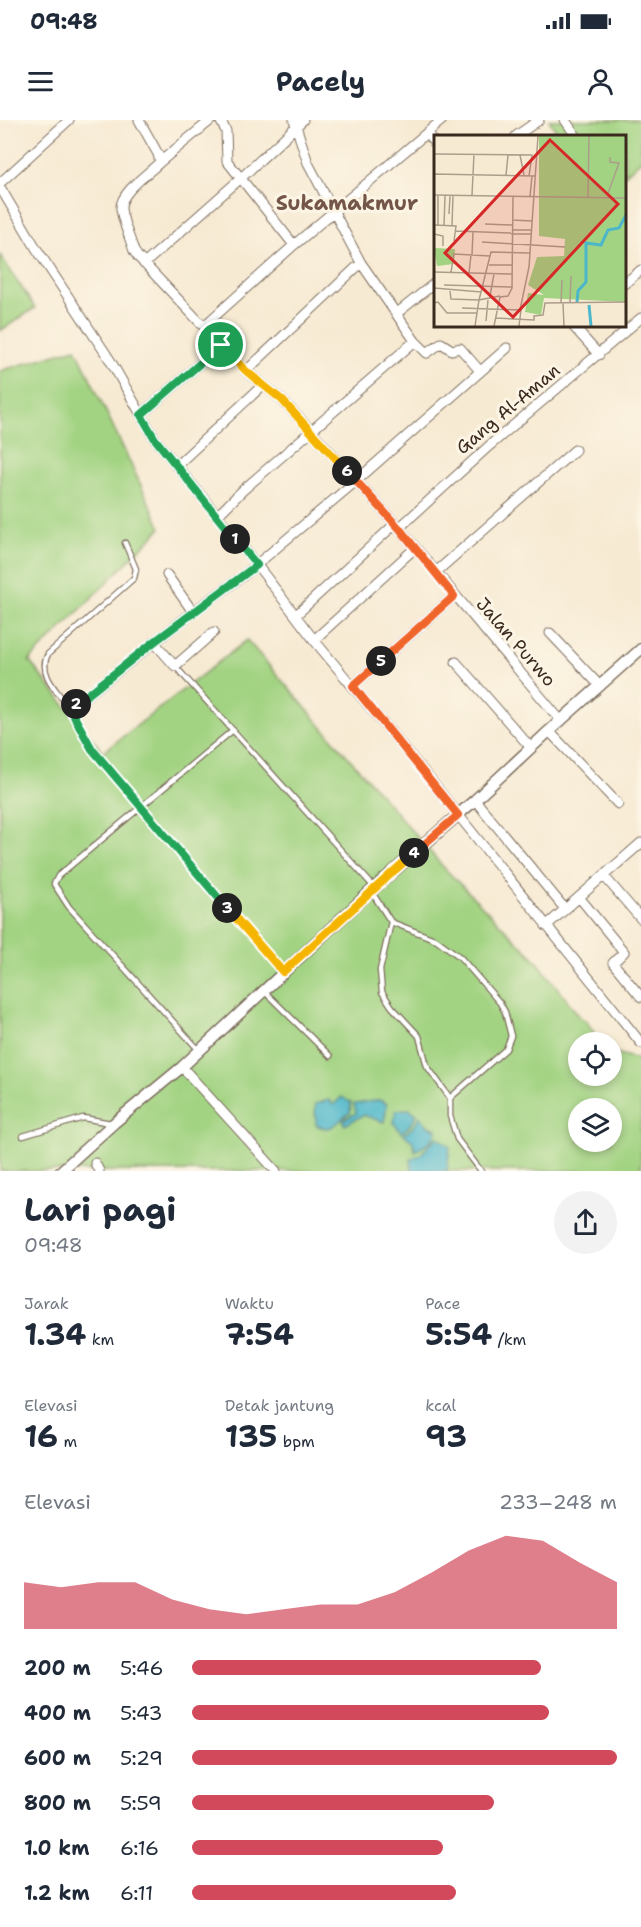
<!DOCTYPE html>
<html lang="id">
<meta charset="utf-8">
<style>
:root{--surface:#fff;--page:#f2f2f3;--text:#1f2937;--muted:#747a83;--accent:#d1495b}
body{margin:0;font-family:"Shantell Sans",sans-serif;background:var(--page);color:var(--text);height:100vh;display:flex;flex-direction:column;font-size:22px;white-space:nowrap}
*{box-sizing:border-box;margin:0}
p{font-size:20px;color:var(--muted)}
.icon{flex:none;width:33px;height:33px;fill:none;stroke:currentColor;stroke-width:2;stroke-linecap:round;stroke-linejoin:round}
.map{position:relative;height:1051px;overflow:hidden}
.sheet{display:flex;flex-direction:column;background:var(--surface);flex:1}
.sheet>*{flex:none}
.buttons{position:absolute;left:568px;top:912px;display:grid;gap:12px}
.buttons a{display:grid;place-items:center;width:54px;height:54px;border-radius:50%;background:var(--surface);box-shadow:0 3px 9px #0003;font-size:30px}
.pin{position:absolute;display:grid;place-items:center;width:51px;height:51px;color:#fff;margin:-26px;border:3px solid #fff;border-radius:50%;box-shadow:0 2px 6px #0007}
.km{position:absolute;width:30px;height:30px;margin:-15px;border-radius:50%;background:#222;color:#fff;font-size:16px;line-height:30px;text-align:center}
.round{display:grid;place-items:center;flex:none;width:63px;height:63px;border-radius:32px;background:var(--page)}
.overview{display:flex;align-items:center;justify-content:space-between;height:102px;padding:0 24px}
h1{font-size:33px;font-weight:700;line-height:45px}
.figures{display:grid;grid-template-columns:repeat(3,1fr);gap:9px;height:102px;padding:6px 24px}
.figures div{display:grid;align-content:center}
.figures b{font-size:30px;font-weight:700}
.figures small{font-size:16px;font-weight:400}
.figures p{font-size:16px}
.chart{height:168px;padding:12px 24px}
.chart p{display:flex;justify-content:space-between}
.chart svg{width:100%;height:108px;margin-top:6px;fill:var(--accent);opacity:.7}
ul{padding:0 24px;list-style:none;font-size:20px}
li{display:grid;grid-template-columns:96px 72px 1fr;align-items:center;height:45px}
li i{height:15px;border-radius:8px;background:var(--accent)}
.status{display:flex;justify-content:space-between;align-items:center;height:42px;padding:0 30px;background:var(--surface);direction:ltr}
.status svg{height:16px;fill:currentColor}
header{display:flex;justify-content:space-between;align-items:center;height:78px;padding:0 24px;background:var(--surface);font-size:27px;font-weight:700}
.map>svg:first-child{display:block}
</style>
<div class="status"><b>09:48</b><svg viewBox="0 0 49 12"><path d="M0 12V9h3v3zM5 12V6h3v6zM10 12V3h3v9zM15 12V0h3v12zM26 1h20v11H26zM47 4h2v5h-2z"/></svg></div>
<header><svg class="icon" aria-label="menu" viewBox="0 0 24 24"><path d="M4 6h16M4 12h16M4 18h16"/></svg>Pacely<svg class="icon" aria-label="person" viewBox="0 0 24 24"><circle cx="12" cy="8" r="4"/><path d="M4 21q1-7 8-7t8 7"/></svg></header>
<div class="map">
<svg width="641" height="1051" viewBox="0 0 641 1051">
<rect width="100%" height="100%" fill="#fcf5e5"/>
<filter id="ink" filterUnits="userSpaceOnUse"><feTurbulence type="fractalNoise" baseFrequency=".0167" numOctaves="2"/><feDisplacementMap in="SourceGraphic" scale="12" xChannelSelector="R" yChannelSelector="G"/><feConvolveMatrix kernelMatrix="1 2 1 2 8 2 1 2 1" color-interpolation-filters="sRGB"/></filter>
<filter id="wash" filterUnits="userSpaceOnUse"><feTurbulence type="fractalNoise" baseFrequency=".008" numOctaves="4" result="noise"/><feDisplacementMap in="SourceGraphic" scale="24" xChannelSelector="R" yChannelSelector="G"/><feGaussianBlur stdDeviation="1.35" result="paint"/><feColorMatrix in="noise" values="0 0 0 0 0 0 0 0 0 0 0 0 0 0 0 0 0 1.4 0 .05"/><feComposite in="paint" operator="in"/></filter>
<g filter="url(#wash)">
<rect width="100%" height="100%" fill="#f7ead3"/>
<path fill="#a2d382" stroke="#6e7e50" stroke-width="1.5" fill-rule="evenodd" d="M549 0H641V40L625 55 624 16H559Z
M0 135 35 188 0 211Z
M76 228 161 408 29 541 103 632 247 520 445 749 536 840 580 897 587 902 600 922H579V956H612V932L641 940V1051H0V251ZM579 988H612V1022H579Z"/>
<path fill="#4db7ca" stroke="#447074" stroke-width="1.5" d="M342 977 351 983 350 993C337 1000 334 1014 316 1005L315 984 329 980 333 985Z
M380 980 387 984 384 1002 363 995 345 1005 343 1000 356 993 354 984Z
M409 989 417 994 411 1004 402 1013 393 1002 396 990Z
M420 996 428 1006 437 1009C436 1020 424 1026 415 1031L413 1022 404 1014 413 1007Z
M437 1017 450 1026 447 1051H412L411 1039 420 1035Z"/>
</g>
<g filter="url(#ink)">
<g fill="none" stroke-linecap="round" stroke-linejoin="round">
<g stroke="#7d6d5d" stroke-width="7">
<path id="service" d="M125 423 136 449 134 458 48 534C36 555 62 575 72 592 79 604 84 617 92 629L283 852
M175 546 374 767
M371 771 391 802 437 820 460 837 500 883 505 892 511 916 506 929 450 978V996L457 1019 481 1051
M391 802 380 850 382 872 392 887 419 916 427 946 450 978
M264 871 330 936
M198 929 69 787 54 764 58 756 233 610
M23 1016 83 998 111 1003"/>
</g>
<g stroke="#7d6d5d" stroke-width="11">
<path id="minor" d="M139 0 158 34 160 42C149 53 119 73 121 89 123 103 130 118 134 131L138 137 246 251 282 280 311 311 399 408 561 601
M220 0 226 11 227 41 294 125
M565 0 576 16
M427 14 436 25
M516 16 539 0
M160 42 211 0
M0 63 69 0
M0 67 36 128 110 240 155 319 257 445 314 520 423 651 641 923
M144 144 240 59 303 0
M624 164 641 150
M396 194 436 162
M204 206 294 125 442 0
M573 206 599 235
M415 221 427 233 441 223 452 230 460 228 480 251
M246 251 361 143
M141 295 221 225
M176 346 263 265
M217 396 243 370 415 221 361 143 308 43 294 0
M399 408 489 326 641 198
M436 452 575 330
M167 455 193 492
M296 495 395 404
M550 513 600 566
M314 520 415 428
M154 522 175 546 214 512
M456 542 531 628
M353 566 454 476
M70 589 193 492 243 456 356 361 507 228
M549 611 618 684
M475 680 565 789
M604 756 641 799
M579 777 624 832 613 843 641 877
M546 806 641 723
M182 947 276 1051
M95 1043 99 1051"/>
</g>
<g stroke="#7d6d5d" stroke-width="13">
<path id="tertiary" d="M61 1051 114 1003 182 947 371 771 475 680 549 611 641 529"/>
</g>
<use href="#service" stroke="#fff" stroke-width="4.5"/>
<use href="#minor" stroke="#fff" stroke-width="9"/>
<use href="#tertiary" stroke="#fff" stroke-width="10"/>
</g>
</g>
<g fill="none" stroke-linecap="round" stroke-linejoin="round" filter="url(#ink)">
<g stroke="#fff" stroke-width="12">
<path id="split-1" d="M221 225 141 295 155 319 235 419"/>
</g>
<g stroke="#fff" stroke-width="12">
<path id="split-2" d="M76 584 154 522 257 445 235 419"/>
</g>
<g stroke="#fff" stroke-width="12">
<path id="split-3" d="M76 584 70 589 92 629 227 788"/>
</g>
<g stroke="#fff" stroke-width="12">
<path id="split-4" d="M227 788 283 852 414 733"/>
</g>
<g stroke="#fff" stroke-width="12">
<path id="split-5" d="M381 541 353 566 458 695 414 733"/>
</g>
<g stroke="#fff" stroke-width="12">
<path id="split-6" d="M347 351 399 408 454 476 381 541"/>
</g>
<g stroke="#fff" stroke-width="12">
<path id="split-7" d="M221 225 246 251 282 280 347 351"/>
</g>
<use href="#split-1" stroke="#22a559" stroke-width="8"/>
<use href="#split-2" stroke="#22a559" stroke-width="8"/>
<use href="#split-3" stroke="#22a559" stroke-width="8"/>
<use href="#split-4" stroke="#f5b400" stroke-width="8"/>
<use href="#split-5" stroke="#f0652b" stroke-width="8"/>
<use href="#split-6" stroke="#f0652b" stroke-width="8"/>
<use href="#split-7" stroke="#f5b400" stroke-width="8"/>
</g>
<g text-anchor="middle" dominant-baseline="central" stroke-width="6" stroke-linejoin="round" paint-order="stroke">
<g font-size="18" fill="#3b2a1e" stroke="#fcf5e5">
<text transform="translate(508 289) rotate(-40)">Gang Al-Aman</text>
<text transform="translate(516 522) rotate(49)">Jalan Purwo</text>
</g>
<g font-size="21" font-weight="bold" fill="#735647" stroke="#fcf5e5">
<text x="347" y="83">Sukamakmur</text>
</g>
</g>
<g transform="translate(434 15)">
<rect width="192" height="192" fill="#f7ead3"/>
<path d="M105 1H192V167L110 163 107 180 91 177 94 158 110 160 94 150 103 122 130 121 131 104 105 101ZM0 113 21 114 20 129 3 131Z" fill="#a2d382"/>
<path fill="none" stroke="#4db7ca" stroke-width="3" d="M143 167 144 156 152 147V108L167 110 174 95 185 93 192 80M155 170 157 191"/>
<path fill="none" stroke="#ac9d8b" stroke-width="1.5" d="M0 19 98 20 95 41M86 20 90 40M72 40 74 20M0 49V39L101 41M0 60 192 63M38 60 40 19M4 61V90M173 61 185 28 176 27V22M96 62 98 41M154 62 155 1M15 79 16 61M78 85 98 86M51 89 78 90M0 90 22 91 20 106M10 91 11 61M18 91 19 60M78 95H97M22 96 77 98M0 99 9 101V111M77 99H97M48 107 131 112M38 120 39 97M55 130H78M0 137 78 139M17 137 20 119 56 121M35 138 37 120M10 150 78 152M0 153 47 157 57 117 96 118M16 156 17 164 45 165 47 157M56 161 60 139M0 168 4 167 13 178H43M127 168 128 145M129 168 130 191M136 168 137 141M28 173 87 175 85 191M86 175 95 132 104 1M62 183 100 185V181L109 180 111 168 192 167M52 186 54 165M41 191 45 165 66 161M60 191 66 162 74 161 78 153 79 62"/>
<path fill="#d62828" fill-opacity="0.15" stroke="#d62828" stroke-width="3" d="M116 5 184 69 79 182 11 118Z"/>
<rect width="192" height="192" fill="none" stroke="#3b2a1e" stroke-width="3"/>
</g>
</svg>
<div class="buttons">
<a><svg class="icon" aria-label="locate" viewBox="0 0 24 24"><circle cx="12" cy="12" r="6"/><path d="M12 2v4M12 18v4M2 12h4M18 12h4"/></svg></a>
<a><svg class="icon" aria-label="layers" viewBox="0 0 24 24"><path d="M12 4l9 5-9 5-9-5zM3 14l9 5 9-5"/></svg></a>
</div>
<div class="pin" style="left:221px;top:225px;background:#1e9e55"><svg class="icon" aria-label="arrive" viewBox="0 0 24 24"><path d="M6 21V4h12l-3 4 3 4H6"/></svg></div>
<b class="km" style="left:235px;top:419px">1</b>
<b class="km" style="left:76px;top:584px">2</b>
<b class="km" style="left:227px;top:788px">3</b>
<b class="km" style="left:414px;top:733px">4</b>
<b class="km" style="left:381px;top:541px">5</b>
<b class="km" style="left:347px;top:351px">6</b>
</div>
<section class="sheet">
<div class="overview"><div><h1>Lari pagi</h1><p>09:48</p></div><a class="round"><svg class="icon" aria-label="share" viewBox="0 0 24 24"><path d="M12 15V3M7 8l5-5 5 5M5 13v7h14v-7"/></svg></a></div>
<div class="figures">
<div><p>Jarak</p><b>1.34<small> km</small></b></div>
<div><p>Waktu</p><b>7:54</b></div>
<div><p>Pace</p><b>5:54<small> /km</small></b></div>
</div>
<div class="figures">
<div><p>Elevasi</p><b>16<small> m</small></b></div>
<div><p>Detak jantung</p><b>135<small> bpm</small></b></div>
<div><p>kcal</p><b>93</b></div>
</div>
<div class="chart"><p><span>Elevasi</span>233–248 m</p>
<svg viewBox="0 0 160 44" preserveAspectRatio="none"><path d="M0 44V25L10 27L20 25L30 25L40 32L50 36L60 38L70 36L80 34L90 34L100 29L110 21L120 12L130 6L140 8L150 17L160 25V44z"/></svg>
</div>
<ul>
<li><b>200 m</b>5:46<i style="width:82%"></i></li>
<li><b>400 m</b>5:43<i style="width:84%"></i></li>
<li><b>600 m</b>5:29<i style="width:100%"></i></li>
<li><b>800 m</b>5:59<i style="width:71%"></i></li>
<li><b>1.0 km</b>6:16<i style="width:59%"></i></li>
<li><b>1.2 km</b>6:11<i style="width:62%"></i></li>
</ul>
</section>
